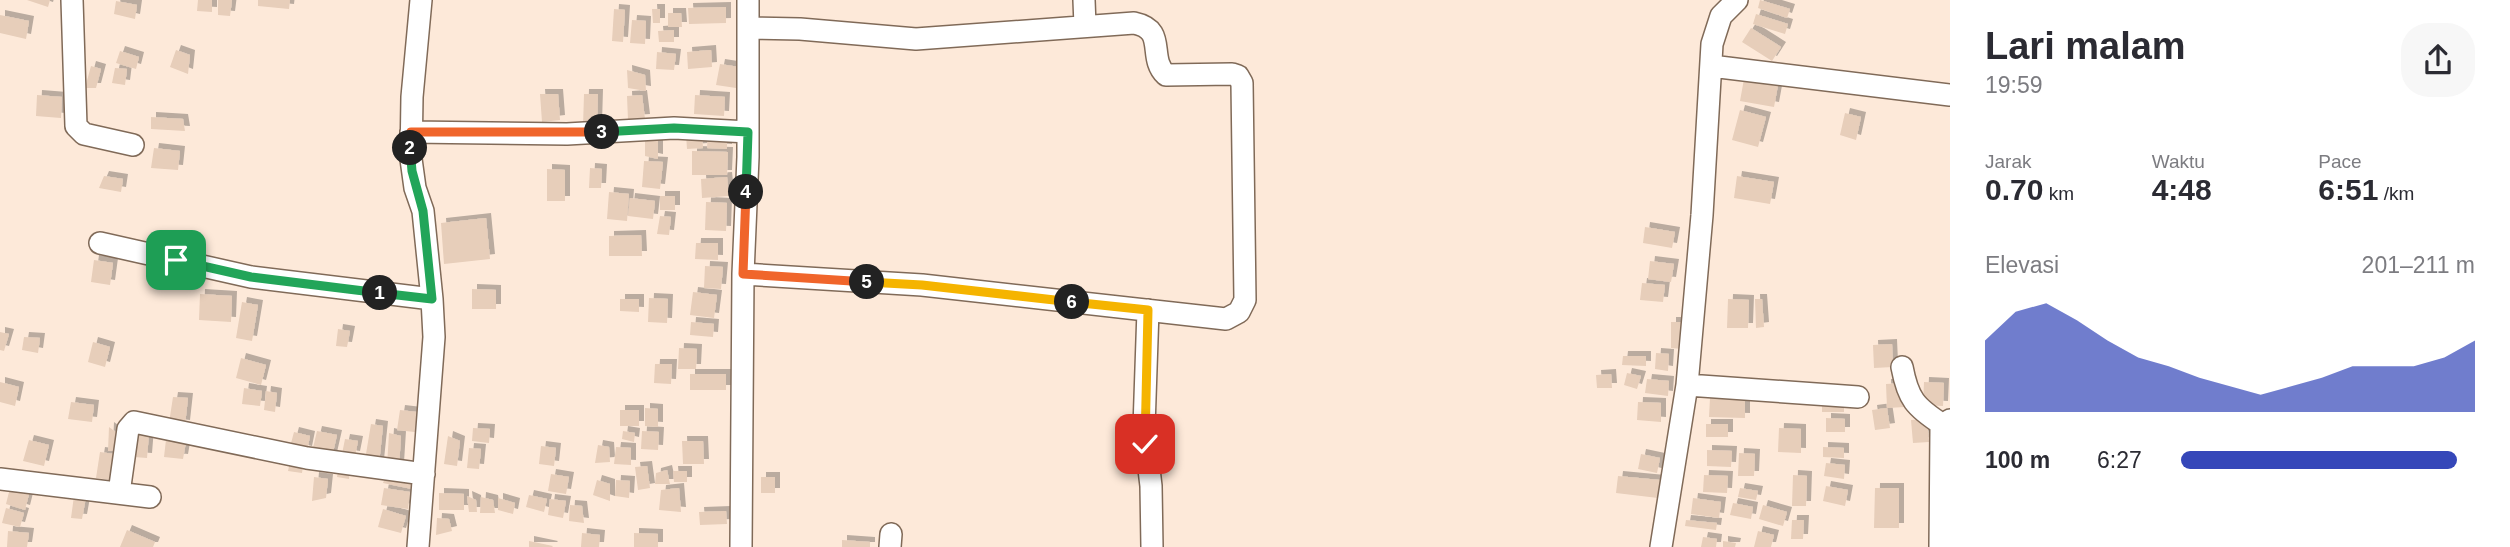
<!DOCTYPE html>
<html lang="id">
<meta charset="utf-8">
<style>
:root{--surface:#fff;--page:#f7f7f7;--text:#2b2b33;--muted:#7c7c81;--accent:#3547b9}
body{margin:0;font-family:Arial,sans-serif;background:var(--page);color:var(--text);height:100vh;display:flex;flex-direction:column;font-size:26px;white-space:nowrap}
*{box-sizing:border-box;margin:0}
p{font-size:23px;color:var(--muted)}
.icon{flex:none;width:38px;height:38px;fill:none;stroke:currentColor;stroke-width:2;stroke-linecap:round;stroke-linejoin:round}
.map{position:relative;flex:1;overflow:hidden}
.sheet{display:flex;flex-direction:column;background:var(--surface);width:560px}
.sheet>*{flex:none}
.pin{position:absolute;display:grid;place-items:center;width:60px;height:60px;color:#fff;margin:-30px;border-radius:14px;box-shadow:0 4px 10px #0006}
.km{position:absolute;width:35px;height:35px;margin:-18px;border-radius:50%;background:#222;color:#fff;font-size:19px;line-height:35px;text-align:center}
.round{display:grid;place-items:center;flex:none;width:74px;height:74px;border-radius:28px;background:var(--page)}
.summary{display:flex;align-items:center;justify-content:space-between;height:119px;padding:0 35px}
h1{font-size:38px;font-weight:700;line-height:52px}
.metrics{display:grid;grid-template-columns:repeat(3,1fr);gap:10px;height:119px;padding:7px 35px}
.metrics div{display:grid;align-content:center}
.metrics b{font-size:30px;font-weight:700}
.metrics small{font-size:19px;font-weight:400}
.metrics p{font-size:19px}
.chart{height:196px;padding:14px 35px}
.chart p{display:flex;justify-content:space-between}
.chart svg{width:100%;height:126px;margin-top:7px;fill:var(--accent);opacity:.7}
ul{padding:0 35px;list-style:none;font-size:23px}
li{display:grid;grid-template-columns:112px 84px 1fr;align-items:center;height:52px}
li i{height:18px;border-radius:9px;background:var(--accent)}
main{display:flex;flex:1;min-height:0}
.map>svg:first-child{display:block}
</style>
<main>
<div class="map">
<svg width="1950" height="547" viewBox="0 0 1950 547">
<defs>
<filter id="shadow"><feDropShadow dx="5" dy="-5" stdDeviation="0" flood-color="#0004"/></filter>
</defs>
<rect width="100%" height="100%" fill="#fde9d9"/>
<path fill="#e7ceba" filter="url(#shadow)" d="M27 0H50L48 7Z
M198 0H212V12L197 11Z
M218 0H232L230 16 218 15Z
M258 0H290L289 9 258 6Z
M1760 0 1790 9 1787 18 1758 8Z
M116 1 137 5 135 19 114 14Z
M726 7V23L689 24 688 8Z
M614 9 625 10 623 42 612 41Z
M652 9H660V23H653Z
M668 13H681L682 27H668Z
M1756 14 1788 24 1785 34 1753 24Z
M0 15 29 21 26 39 0 33Z
M632 20 646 21 645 44 630 43Z
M1751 28 1781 47 1772 61 1742 42Z
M674 30V42H659L658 31Z
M176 50 190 55 188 74 170 67Z
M711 50 712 67 688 69 687 52Z
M120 51 139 57 136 69 116 63Z
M657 52 676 54 674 70 656 69Z
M720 64 739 67 736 88 716 85Z
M91 66 101 69 96 88H85Z
M115 68 127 69 125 85 112 83Z
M627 70 645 75 646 91 628 88Z
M1744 79 1778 85 1774 107 1740 101Z
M540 94H558L560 120 542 122Z
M584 94H598L597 128 583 127Z
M37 95 62 97 61 118 36 116Z
M642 95 645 119 628 120 627 96Z
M695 95 725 97 724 116 694 114Z
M1740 110 1766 117 1758 147 1732 140Z
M1845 113 1861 117 1856 140 1840 135Z
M151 117 183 119 185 131 151 129Z
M708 132 727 133V149L707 148Z
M702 134 703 148 687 149 686 135Z
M658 139V159L645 156V140Z
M154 148 180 151 178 170 151 168Z
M692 151 728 152 727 175H692Z
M644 161 663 162 660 189 642 187Z
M590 168 602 169 601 188H589Z
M547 169 565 170V201H547Z
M104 176 123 179 121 192 99 188Z
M1737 176 1774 182 1770 204 1734 198Z
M727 177 729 196 702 198 701 179Z
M609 192 629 194 627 221 607 219Z
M660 196H675V210H660Z
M630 198 655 201 653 219 628 216Z
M706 202 727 203 726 231 705 230Z
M660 216 671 217 669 235 657 234Z
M486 218 490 259 444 264 441 223Z
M1645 227 1675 232 1672 248 1643 243Z
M641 235 642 256H609V236Z
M696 243H718V260L695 259Z
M94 260 113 263 110 285 91 282Z
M1650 261 1674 264 1671 282 1648 279Z
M705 266 723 267 721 289 704 288Z
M1642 283 1665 285 1663 302 1640 300Z
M472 289 496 290V309H472Z
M693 292 717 295 714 318 690 315Z
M200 294 232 296 231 322 199 320Z
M649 298 668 299 667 323 648 322Z
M620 299H639V312L620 311Z
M1728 299 1749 300 1748 328H1727Z
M1755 299H1762L1764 327 1756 328Z
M242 302 258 305 252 341 236 338Z
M691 322 714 324 713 337 690 335Z
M1671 322H1684L1683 349 1671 348Z
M338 329 350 331 347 347 336 346Z
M0 332 9 334 4 351 0 350Z
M24 337 40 338 38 353 22 350Z
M93 342 110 347 105 367 88 362Z
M1892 344 1893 367 1874 368 1873 345Z
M679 348 697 349 696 369H678Z
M1656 353 1669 354 1668 371 1655 369Z
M1623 356H1646V366L1622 365Z
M241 358 266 365 261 385 236 378Z
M655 364H672L671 384 654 383Z
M1627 373 1641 376 1637 389 1624 385Z
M690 374H726V390H690Z
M1611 374 1612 388H1597L1596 375Z
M1647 379 1669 381 1668 396 1645 393Z
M0 382 19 387 15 406 0 402Z
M1924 382 1944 383 1943 406 1923 405Z
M1904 383 1905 407 1887 408 1886 384Z
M244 388 262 391 260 406 242 404Z
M266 391 277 393 275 412 264 410Z
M173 397 188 398 185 425 169 423Z
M1710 398 1745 399V418L1709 417Z
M1822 399H1844V412H1822Z
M71 402 94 405 92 422 68 419Z
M1638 402 1661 403V422L1637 420Z
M645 408 658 409V427L645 426Z
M1887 408 1890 428 1875 430 1872 410Z
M400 410 425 413 423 433 397 430Z
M620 410H639V426H620Z
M1826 418 1845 419V432H1826Z
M1927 419 1929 442 1913 443 1911 420Z
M371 424 383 426 379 464 365 460Z
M1706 424H1728V437H1706Z
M136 426 149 433 147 458 134 457Z
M109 427 117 433 115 451H108Z
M473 428 490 429 489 443 472 441Z
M1779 428 1801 429V453L1778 452Z
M167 431 187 436 183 459 164 457Z
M317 431 337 435 332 457 312 452Z
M623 431 635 433 634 442 622 439Z
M642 431 659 432 658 450 641 449Z
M294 432 310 436 307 451 290 447Z
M389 433 401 436 399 467 387 466Z
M448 436 460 441 457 466 444 464Z
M345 439 358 441 355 456 342 454Z
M29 440 49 445 44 466 23 461Z
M682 441H703L704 464H683Z
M598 445 609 447 610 462 595 463Z
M541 446 556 448 554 466 539 464Z
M616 447 631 448V465L614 464Z
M1823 447 1844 448V458L1823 457Z
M469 448 481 449 479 469 467 468Z
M1707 450 1732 451 1731 467 1707 466Z
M100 452 121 455 119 481 96 478Z
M1739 453 1755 454 1754 476H1738Z
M1641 454 1660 458 1657 473 1638 469Z
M291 457 304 459 302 473 288 471Z
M1826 463 1845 465 1844 479 1824 476Z
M339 465 350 467 349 479 337 477Z
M647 466 650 488 638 490 635 467Z
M667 470 670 484H655L656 473Z
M673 471H687V482H674Z
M387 473 414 477 412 489 383 483Z
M551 474 569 477 566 494 548 491Z
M1704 475 1728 476 1727 493 1703 492Z
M1793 475 1807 476 1806 506H1792Z
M1618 476 1660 480 1658 498 1616 493Z
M314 477 328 479 326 498 312 501Z
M761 477H775V493H761Z
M597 480 610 484V501L593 495Z
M616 480 630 481 629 498 615 496Z
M11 484 30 490 25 510 6 504Z
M1826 486 1848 490 1845 506 1823 501Z
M384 488 410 492 408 509 381 505Z
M679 488 681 512 659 510 661 490Z
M1740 488 1758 491 1756 500 1738 497Z
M1875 488H1899V528H1874Z
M439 493 464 494V510H439Z
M529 495 547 499 544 512 526 507Z
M74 496 86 497 82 519 71 518Z
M467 496 476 500 477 512H469Z
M481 497 493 500 495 513H480Z
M498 498 515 503 513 514 498 510Z
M1693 498 1721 502 1719 518 1691 514Z
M550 499 566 501 563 518 548 515Z
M1733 503 1753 507 1751 519 1730 515Z
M570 505 582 506 584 523 569 521Z
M1763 505 1787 512 1783 526 1759 519Z
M6 508 24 513 20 527 2 523Z
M383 509 406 516 401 533 378 527Z
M726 511 727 524 700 525 699 512Z
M437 518 449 519 452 531 436 535Z
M1686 520 1717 523 1716 530 1685 526Z
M1792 520H1804L1803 539H1791Z
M127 530 155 542 153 547H120Z
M8 531 29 533 27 547H7Z
M1758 531 1774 535 1771 547H1754Z
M582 533 600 535 599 547H581Z
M634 533 658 534V547H634Z
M1703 537 1717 539 1716 547H1701Z
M842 540 870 542V547H842Z
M529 541 553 546 552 547H529Z
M1723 541 1736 543 1735 547H1723Z"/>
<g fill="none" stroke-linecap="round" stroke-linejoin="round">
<g stroke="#806a58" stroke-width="24">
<path id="minor" d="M72 0 76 126 84 134 133 145
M1084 0 1085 26
M1711 66 1950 95
M411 132 567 134 674 128 748 132
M100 243 251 277 432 299
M743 274 922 285 1226 319 1239 312 1245 300 1242 83 1238 76 1232 74 1166 75C1147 57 1168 30 1134 23L916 39 800 29 750 28
M1148 310 1144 427 1151 486 1152 547
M1902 367C1908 399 1915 407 1943 425
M1687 385 1858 397
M0 479 150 497
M119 493 128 429 134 422 307 458 424 474
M418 547 434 337 432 299 423 211 415 188 411 159 412 97 421 0
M741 547 743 274 748 157V0
M890 547 891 534
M1661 547 1687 385 1702 215 1712 44 1721 16 1737 0
M1940 547 1941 430 1943 425 1950 420"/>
</g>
<use href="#minor" stroke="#fff" stroke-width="21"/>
</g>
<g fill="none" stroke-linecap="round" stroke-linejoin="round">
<g stroke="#fff" stroke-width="14">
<path id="split-1" d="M176 260 251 277 380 293"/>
</g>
<g stroke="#fff" stroke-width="14">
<path id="split-2" d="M380 293 432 299 423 211 412 171 410 148"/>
</g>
<g stroke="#fff" stroke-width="14">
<path id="split-3" d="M410 148 411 132H602"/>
</g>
<g stroke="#fff" stroke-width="14">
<path id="split-4" d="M602 132 674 128 748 132 746 192"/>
</g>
<g stroke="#fff" stroke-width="14">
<path id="split-5" d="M746 192 743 274 867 282"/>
</g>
<g stroke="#fff" stroke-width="14">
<path id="split-6" d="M867 282 922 285 1072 302"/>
</g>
<g stroke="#fff" stroke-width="14">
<path id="split-7" d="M1072 302 1148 310 1145 444"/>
</g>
<use href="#split-1" stroke="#22a559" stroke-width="9"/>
<use href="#split-2" stroke="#22a559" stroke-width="9"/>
<use href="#split-3" stroke="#f0652b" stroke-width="9"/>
<use href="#split-4" stroke="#22a559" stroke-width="9"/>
<use href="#split-5" stroke="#f0652b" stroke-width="9"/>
<use href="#split-6" stroke="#f5b400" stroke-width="9"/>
<use href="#split-7" stroke="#f5b400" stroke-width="9"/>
</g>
</svg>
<div class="pin" style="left:176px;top:260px;background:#1e9e55"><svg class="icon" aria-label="arrive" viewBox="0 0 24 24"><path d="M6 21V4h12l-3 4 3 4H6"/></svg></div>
<div class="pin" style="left:1145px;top:444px;background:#d93025"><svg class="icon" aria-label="check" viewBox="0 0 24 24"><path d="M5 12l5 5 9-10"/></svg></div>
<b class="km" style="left:380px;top:293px">1</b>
<b class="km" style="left:410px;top:148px">2</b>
<b class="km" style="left:602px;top:132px">3</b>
<b class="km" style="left:746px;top:192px">4</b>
<b class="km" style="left:867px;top:282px">5</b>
<b class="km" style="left:1072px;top:302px">6</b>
</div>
<section class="sheet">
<div class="summary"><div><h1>Lari malam</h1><p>19:59</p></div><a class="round"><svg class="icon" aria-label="share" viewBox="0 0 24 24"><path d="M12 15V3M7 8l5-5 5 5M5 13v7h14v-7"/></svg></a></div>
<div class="metrics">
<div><p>Jarak</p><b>0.70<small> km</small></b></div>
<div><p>Waktu</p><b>4:48</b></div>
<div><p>Pace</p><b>6:51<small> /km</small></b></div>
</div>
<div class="chart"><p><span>Elevasi</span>201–211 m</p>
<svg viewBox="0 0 160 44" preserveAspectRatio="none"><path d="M0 44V19L10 9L20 6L30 12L40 19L50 25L60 28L70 32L80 35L90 38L100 35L110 32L120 28L130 28L140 28L150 25L160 19V44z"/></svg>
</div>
<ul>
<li><b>100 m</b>6:27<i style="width:94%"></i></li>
</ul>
</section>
</main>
